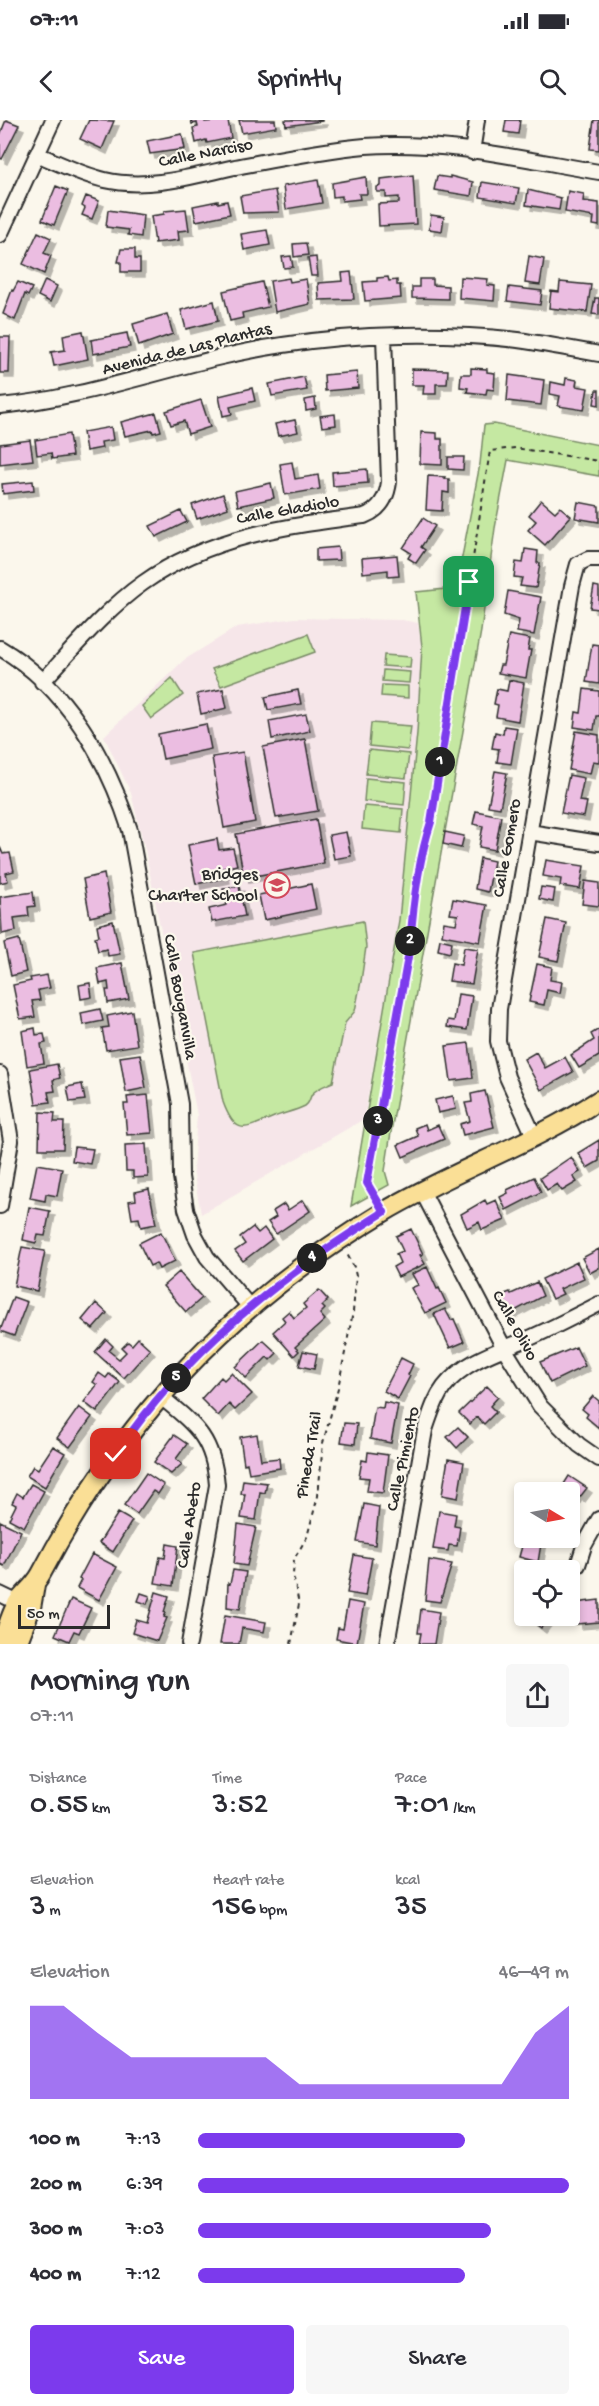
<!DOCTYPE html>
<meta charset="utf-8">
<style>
:root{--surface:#fff;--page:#f7f7f7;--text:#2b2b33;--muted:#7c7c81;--accent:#7c3aed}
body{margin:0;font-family:"Gochi Hand",sans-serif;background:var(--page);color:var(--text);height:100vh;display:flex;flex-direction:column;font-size:22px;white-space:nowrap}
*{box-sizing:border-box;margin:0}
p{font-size:20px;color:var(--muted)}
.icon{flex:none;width:33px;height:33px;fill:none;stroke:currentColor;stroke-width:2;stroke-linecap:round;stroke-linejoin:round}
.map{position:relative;height:1524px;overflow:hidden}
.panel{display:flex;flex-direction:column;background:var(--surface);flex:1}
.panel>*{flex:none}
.needle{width:39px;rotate:100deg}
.fabs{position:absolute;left:514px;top:1362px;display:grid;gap:12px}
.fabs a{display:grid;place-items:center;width:66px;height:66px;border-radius:6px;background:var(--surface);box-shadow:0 3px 9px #0003;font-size:30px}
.scale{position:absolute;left:18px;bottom:15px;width:92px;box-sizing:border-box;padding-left:6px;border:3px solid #2b2b2b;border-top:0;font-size:16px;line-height:21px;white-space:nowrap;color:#2b2b2b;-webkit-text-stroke:4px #fbf7ec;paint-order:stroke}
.pin{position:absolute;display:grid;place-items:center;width:51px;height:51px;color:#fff;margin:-26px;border-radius:12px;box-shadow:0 3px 9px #0006}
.km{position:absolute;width:30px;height:30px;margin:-15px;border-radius:50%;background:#222;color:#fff;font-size:16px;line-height:30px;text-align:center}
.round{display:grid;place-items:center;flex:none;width:63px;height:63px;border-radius:6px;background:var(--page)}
.head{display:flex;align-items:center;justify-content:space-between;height:102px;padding:0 30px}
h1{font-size:33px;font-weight:600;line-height:45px}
.stats{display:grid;grid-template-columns:repeat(3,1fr);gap:9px;height:102px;padding:6px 30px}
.stats div{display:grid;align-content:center}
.stats b{font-size:30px;font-weight:600}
.stats small{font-size:16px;font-weight:400}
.stats p{font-size:16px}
.chart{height:168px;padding:12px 30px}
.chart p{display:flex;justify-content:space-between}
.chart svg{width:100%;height:108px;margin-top:6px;fill:var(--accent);opacity:.7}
.action{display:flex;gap:12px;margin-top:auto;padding:12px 30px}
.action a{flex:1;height:69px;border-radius:6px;background:var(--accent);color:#fff;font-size:24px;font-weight:600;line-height:69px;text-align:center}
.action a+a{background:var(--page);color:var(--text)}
ul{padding:0 30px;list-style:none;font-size:20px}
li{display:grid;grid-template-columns:96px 72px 1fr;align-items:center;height:45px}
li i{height:15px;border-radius:8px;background:var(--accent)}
.status{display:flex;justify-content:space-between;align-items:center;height:42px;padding:0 30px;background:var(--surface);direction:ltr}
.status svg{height:16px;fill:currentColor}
header{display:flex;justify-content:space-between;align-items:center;height:78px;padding:0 30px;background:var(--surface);font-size:27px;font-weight:600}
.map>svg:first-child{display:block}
</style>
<div class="status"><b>07:11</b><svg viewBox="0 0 49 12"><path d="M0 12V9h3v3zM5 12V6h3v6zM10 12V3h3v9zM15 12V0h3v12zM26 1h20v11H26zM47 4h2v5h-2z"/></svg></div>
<header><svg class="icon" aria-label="back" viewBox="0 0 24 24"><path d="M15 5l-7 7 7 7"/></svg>Sprintly<svg class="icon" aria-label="search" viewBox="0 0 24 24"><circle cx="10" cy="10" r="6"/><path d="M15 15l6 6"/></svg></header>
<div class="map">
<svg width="599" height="1524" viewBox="0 0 599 1524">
<defs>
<filter id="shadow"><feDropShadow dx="5" dy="5" stdDeviation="0" flood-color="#0004"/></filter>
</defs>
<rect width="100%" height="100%" fill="#fbf7ec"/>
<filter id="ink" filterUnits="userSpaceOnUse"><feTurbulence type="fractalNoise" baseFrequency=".0167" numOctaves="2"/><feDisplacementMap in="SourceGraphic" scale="12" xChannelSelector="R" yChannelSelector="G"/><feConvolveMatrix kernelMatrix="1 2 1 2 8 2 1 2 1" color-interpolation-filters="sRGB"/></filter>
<g filter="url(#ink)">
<path fill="#f6e6e9" d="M294 498 402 500 418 503 422 527 417 613 399 800 364 999 201 1094 193 1050 197 995 146 734 131 673 104 616 184 540 237 507Z"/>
<path fill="#c5e8a2" stroke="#788a66" stroke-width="1.5" d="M494 304 599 325V356L508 340 495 408 481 511 392 1006 385 1051 389 1065 351 1086 399 800 417 613 422 527 416 472 456 468 480 344 484 305Z
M308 514 315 532 221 566 212 549Z
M384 535 411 537 410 548 383 546Z
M383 550 410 552 409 563 382 561Z
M172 558 183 575 151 599 142 586Z
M382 565 408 566V578L381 576Z
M371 603 411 606 408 630 369 626Z
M369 630 409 634 406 658 366 654Z
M366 658 406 662 404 685 364 681Z
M364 686 403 689 401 713 362 709Z
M363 801 366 827 361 861 355 891 345 903 333 962C326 965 317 968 312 974 309 979 310 983 305 986 295 991 284 993 274 997 246 1008 236 1018 223 982L194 833Z"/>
<path fill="#ebbde1" stroke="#2b2b2b" stroke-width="1.5" filter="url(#shadow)" d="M6 0 19 5 2 39 0 38V15Z
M89 0 114 1 102 29 80 19Z
M191 0H205V2L228 0 231 18 207 23 206 20 196 23 193 8 198 7 197 3 192 4Z
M239 0H275L276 7 242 13Z
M285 0H322V1L286 6Z
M506 0H520L518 14 504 12Z
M594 0H599V30L590 29Z
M182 14 185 29 150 34 147 21Z
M413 55 416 104 379 106 378 84 399 83V77L386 78V72H377V67L381 66V59Z
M437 56 450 58V56L473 62 471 76 434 70Z
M366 57 367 74H359L360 79 342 81V76L333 77 332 63Z
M318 60 322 83 286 89 283 66Z
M482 62 519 68 516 83 480 77Z
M56 66 68 71 54 105 42 100Z
M275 70 279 92 243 93 240 76Z
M528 70 561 78 559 90 526 85Z
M568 71 584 74 583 81 599 83V106L593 105 594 97 565 92Z
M86 76 99 81 92 99 82 95 85 88 82 86Z
M218 81V83L227 81 230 94 196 101 193 86Z
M186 89 189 110 178 111 179 120 155 123 151 96 164 94V91Z
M108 90 143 95 141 117 128 115 129 110 106 107Z
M431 95 444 97 442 111 429 109Z
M267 110 270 125 244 130 241 114Z
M38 112 51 118 44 133 51 136 44 154 23 144Z
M306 123 308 135 294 137 293 124Z
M121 129H135V139H140V152H121V142H118Z
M291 136 293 147 284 148 282 137Z
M529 136 544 139 540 165 525 163Z
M316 137 318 156H311L308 138Z
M351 152 354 179 319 180 318 163 343 161 342 153Z
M388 157 389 161 397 160V165H400L401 178 365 181 363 162 377 161V158Z
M460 157 488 159 487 165 495 166 494 181 459 178Z
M289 158 290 162 306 159 310 184 275 192 270 161Z
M419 159H433V165L448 166V179L412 178V167H419Z
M45 160 57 166 50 182 38 176Z
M18 162 32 168 28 176 25 174 15 200 3 194 12 170 13 171Z
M262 162 268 187 242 193 243 198 230 201 223 171Z
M560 162 591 165 587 192 549 188 551 171 559 172Z
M509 167 542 171 540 185 507 181Z
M595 178H599V195L592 194Z
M214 181 218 201 186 209 181 190Z
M167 194 173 214 139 226 133 204Z
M83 211 88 239 54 246 51 232 65 230 63 215Z
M127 213 130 227 93 234 91 220Z
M0 217H10L9 253H0Z
M471 248 487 249V252L495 253 494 270 487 269 486 274 467 272 468 268 460 267 461 254H471Z
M412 249 448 250 447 264H436V274H423L424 265H412Z
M357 252 358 268 325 271 324 255Z
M509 255 544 260 541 285 507 281Z
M304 257 307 270 272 276 269 264Z
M566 258 577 260 576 266 588 268 584 290 558 286 560 276 550 274 551 262 565 265Z
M252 268 255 281 230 287 232 294 223 296 219 276Z
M596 270H599V285L594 284Z
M315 278 316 289 306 291 305 280Z
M201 280 210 307 188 314 184 301 171 305 166 291Z
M156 293 161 311 153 313 152 310 125 316 121 302Z
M335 294 336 305 322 307 320 296Z
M295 300 298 312 278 316 275 304Z
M111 307 113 320 101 322 102 328 86 331 83 312Z
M421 312 437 313V319H442V345L420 344Z
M69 314 72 336 52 339 51 333 37 335 35 320Z
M30 320 33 340 0 344V324Z
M448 337H464L463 350 448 349Z
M292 342 295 359 318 355 320 369 285 375 280 344Z
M367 349 368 363 333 366 332 352Z
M428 356 445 357 444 359H449V373L443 372 442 391 426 390Z
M33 361 34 370 3 374 2 364Z
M271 363 274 378 238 386 235 371Z
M223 374 228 388 197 399 192 385Z
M541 380 555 392 560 387 571 396 545 425 528 410 536 401 529 395Z
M578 382 599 386V402L575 398Z
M181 391 187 402 156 417 150 406Z
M423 398 435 406 421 427 425 430 416 443 408 438 411 433 403 428Z
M338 427 339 440 316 441V429Z
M525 429 538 431 537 443H540L536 468 520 466 522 458 514 457 516 442 523 443Z
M397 435 399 456 388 457V450L363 453 362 438Z
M594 466 599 467V489L590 488Z
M508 471 541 477 534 515 517 512 519 500 504 495Z
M509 515 530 519 528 530H531L526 558 498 553 500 545H503Z
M592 524 599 525V564L586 562Z
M509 560 524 563 518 601 496 597 498 585 494 584 497 569 507 571Z
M223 569 227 588 201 594 197 574Z
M584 569 599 571V596H596L594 610 574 607 576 592 581 593Z
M298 570 301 584 268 590 265 577Z
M306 594 310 611 272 619 269 601Z
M206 604 211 629 163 639 158 614Z
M504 606 517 608 511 644 497 642 499 629 492 628 495 612 503 614Z
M576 611 599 615V642L593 641 590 654 569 650Z
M305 619 318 691 276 698 263 627Z
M243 632 255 702 224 708 212 637Z
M495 651 507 653 500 688 488 686Z
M569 655 584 658 579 681 587 682 584 697 561 693Z
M476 691 501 696 495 730 479 727 483 706 473 704Z
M316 699 324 743 244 758 236 714Z
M346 712 351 736 334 739 329 715Z
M445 712 464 716 461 728 443 724Z
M217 719 219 730 233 728 237 745 223 748 225 758 196 764 188 725Z
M0 727 3 734 10 733 14 751 6 753 8 761 0 763Z
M480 738 494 741 488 772 475 769Z
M546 740 584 746 580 769 560 766 561 759 543 756Z
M104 754 111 792 90 797 83 759Z
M585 761 599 763V786L582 784Z
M311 764 316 789 264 800 259 775Z
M239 766 245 796 212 802 209 789 227 785 223 769Z
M541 767 555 769 553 782 539 779Z
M33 772 35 786 28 787 29 796 14 798 16 811 2 814 0 777Z
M453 779 487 785 480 822 442 815 444 802 456 804 458 795 450 794Z
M547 799 566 803 558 841 539 837Z
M113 801 120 834 108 836 107 829 98 831 95 817 99 816 97 805Z
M19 819 26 852 11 856 4 823Z
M440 819 452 822 450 833 438 830Z
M464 827 478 829 472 864 449 861 452 843 461 845Z
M122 843 129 879 108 883 106 870H109L108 862 100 864 97 848Z
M537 844 552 847 550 860 562 862 560 873 547 870 544 885 529 882Z
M47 855 50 868 38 870 40 880 32 881 35 897 20 899 13 865 31 861 30 858Z
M90 863 92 877 81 879 79 865Z
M458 874 472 876 467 910 447 907 448 900 454 901Z
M100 889 103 901 83 905 81 893Z
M132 891 137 925 106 930 102 908 109 907 107 896Z
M35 908 36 915 44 914 46 923 41 924 44 943 27 946 22 911Z
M599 909V936L579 948 571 935 594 920 591 914Z
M469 923 473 958 451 961 446 926Z
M536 932 545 948 565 937 573 952 541 970 524 939Z
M140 934 146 968 126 972 120 937Z
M57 944 60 958 53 960 55 971 48 972 50 982 36 984 30 949Z
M82 964 85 980 70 982 67 967Z
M485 971 494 1007 463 1015 460 1004 470 1001 465 983 472 982 471 974Z
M148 975 152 1013 127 1015 124 984H128L127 977Z
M453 976 456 989 438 993 435 980Z
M40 992 55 993 54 1002H64L63 1029H39Z
M425 1004 427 1010 438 1005 444 1019 403 1037 398 1025 418 1016 415 1008Z
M599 1020V1041L587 1048 578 1033Z
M146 1024 148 1057 133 1058V1051H126L125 1025Z
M74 1027 93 1029 90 1044 72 1041Z
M571 1037 580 1052 573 1056 577 1062 562 1071 557 1064 547 1070 540 1058Z
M37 1044 62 1048 57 1076 46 1074 45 1081 30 1078Z
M534 1057 541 1072 506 1090 500 1077 508 1073 507 1070Z
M149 1069 156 1104 141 1107 139 1098 132 1099 129 1081 136 1080 135 1072Z
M303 1080 310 1091 276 1114 268 1102 276 1097 273 1091 284 1084 288 1090Z
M485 1080 487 1084 496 1080 505 1100 482 1110 479 1102 467 1108 461 1094Z
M29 1087 50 1091 45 1116 38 1115 36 1123 23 1120Z
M253 1107 258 1113 264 1108 272 1119 243 1141 235 1131 245 1124 240 1117Z
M411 1109 423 1134 420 1135 425 1144 398 1157 393 1147 400 1143 396 1134 403 1131 396 1116Z
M161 1112 175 1141 159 1149 156 1143 150 1146 139 1123Z
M22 1127 45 1131 37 1171 14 1166Z
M599 1129V1148L590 1153 582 1138Z
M577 1142 584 1158 560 1169 563 1174 552 1179 542 1159Z
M427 1147 437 1169 439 1168 446 1183 425 1193 411 1168 418 1165 412 1154Z
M179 1152 202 1178 186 1192 163 1166Z
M537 1162 543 1176 509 1194 500 1176 510 1172 511 1174Z
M319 1170 328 1180 322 1186 325 1189 320 1194 325 1200 295 1227 299 1231 294 1236 273 1212 285 1201 282 1197 289 1191 294 1198 306 1188 303 1184Z
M13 1177 27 1182 14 1216 0 1211Z
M96 1183 107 1193 93 1209 82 1200Z
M445 1189 451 1200 454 1199 464 1222 450 1228 434 1194Z
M138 1218 150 1229 124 1258 95 1232 106 1219 113 1226 109 1231 119 1239 126 1232 122 1228 128 1222 132 1225Z
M263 1220 277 1233 270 1240 267 1237 246 1258 235 1247Z
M576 1227 585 1246 550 1263 540 1242Z
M303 1231 317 1234 314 1249 299 1246Z
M401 1238 413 1244 408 1255 410 1256 398 1279 384 1271Z
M99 1253 106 1258 109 1254 120 1262 97 1292 84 1282 97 1265 93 1262Z
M231 1253 252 1274 235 1290 229 1284 218 1296 201 1279 221 1257 224 1260Z
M487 1266 498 1277 490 1286 496 1292 484 1304 477 1297 470 1304 459 1293Z
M593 1276 599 1281V1308L586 1297 588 1294 582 1289Z
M384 1282 398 1285 391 1323 370 1319 375 1287 383 1288Z
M79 1287 92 1297 70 1327 57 1318Z
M344 1303 357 1304 355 1324 341 1322Z
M458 1307 468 1317 457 1328 447 1317Z
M257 1314 261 1340 279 1338 280 1348 249 1353 247 1343 244 1344 240 1317Z
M174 1315 187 1324 176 1339 182 1344 171 1354 154 1342Z
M53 1326 65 1333 45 1367 27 1356 33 1346 38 1349Z
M368 1332 388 1335 383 1373 367 1371 369 1358 359 1357 362 1340 367 1341Z
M448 1339 464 1342 458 1378 442 1375Z
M146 1353 164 1365 158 1374 153 1371 137 1394 124 1385Z
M569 1356 587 1368 580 1377 577 1375 570 1386V1372H559Z
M243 1360 267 1363 265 1373 260 1372 256 1400 241 1398 245 1374H241Z
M31 1364 44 1371 24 1407 9 1399 16 1385 12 1383 17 1373 23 1377Z
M364 1384 379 1387 375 1425 357 1422Z
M439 1391 456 1394 454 1406 460 1407 457 1426 449 1425 448 1431 433 1429Z
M118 1393 132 1401 113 1432 99 1423Z
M0 1401 21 1411 4 1446 0 1444Z
M238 1404 256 1407 247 1446 234 1444Z
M525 1415V1418H542L538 1442 519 1437Z
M167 1424 178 1426 173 1466 155 1463 160 1437 165 1438Z
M92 1434 117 1447 99 1480 77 1468 81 1460 79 1459Z
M354 1435 372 1438 365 1476 347 1473Z
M429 1440 452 1444 440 1482 425 1480Z
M233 1450 246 1452 240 1489 227 1487 228 1463 230 1464Z
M156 1472 169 1476 164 1492 166 1493 164 1497 167 1498 157 1521 132 1513 136 1500 147 1503Z
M141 1473 150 1476 147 1484 138 1481Z
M71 1479 91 1488 79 1513 74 1511 69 1521 55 1515Z
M599 1480V1502L577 1504 575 1483Z
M348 1481 364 1484 357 1523 336 1519 338 1508 343 1509Z
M421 1489 439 1492 434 1524H419L421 1513H418Z
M225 1495 266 1502 264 1512 242 1508 239 1524H220Z
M537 1496H541L547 1500 541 1508 532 1501Z"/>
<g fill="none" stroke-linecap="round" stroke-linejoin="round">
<g stroke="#2b2b2b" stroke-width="18">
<path id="minor" d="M472 32 477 0
M37 34C58 43 82 55 105 60 148 70 193 56 235 47 278 39 321 30 365 26 443 20 523 39 599 52
M0 115 53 0
M0 286C97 277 187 239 283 225 357 213 445 212 518 220 545 224 572 229 599 234
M0 528C67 567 107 639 130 710L180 984 181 1057 186 1089 195 1115 207 1137 250 1187
M42 562C74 528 105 490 143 463 209 416 287 406 364 396 380 390 387 378 389 362L384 216
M529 712 599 723
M0 954 11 1021 0 1086
M535 1018 507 957 498 921 499 889 572 466 578 444 588 439H599
M422 1071 504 1228 540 1286 579 1325 599 1339
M160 1276C195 1305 213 1317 217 1365L189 1524
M578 1445 584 1426 599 1399
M0 1474 25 1486
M387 1524 425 1310C430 1296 434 1280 444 1267 465 1240 501 1230 532 1217 555 1207 577 1195 599 1184"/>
</g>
<g stroke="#2b2b2b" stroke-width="22">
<path id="major" d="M2 1524C6 1511 11 1493 18 1482 26 1472 35 1465 41 1454 123 1298 231 1184 382 1093 452 1051 530 1025 599 980
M17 1524 31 1488 35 1465"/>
</g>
<path stroke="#2b2b2b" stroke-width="2" stroke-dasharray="4.5 4.5" stroke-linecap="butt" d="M377 1080 367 1063 410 826C413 784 418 741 431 702L490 331 515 328 599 341
M291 1524 299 1484 293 1455 294 1439 307 1417 318 1376 323 1323 338 1268 353 1192 356 1156 354 1147 347 1134"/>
<use href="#minor" stroke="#fbf7ec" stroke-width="14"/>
<use href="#major" stroke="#fadf96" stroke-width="18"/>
</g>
</g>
<g fill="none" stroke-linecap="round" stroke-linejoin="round" filter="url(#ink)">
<g stroke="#fff" stroke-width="12">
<path id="route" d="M116 1334C185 1232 280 1156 384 1092L367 1063 410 826C413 784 418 741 431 702L469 462"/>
</g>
<use href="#route" stroke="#7c3aed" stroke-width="8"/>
</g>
<defs>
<g id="school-ring" transform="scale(1.35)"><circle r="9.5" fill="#fbf7ec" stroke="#d1495b" stroke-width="1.5"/><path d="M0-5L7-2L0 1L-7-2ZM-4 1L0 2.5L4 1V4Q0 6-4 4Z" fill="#d1495b"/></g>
</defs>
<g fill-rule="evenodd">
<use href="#school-ring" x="277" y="765"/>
</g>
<g text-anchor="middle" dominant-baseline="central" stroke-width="4.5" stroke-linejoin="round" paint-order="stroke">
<g font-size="18" fill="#2b2b2b" stroke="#fbf7ec">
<text transform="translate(206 34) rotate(-11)">Calle Narciso</text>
<text transform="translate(187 230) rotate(-14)">Avenida de Las Plantas</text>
<text transform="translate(288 391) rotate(-10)">Calle Gladiolo</text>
<text transform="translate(508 728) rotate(-80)">Calle Gomero</text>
<text transform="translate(179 877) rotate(80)">Calle Bouganvilla</text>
<text transform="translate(514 1206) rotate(61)">Calle Olivo</text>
<text transform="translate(310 1335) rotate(-80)">Pineda Trail</text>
<text transform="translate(404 1339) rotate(-78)">Calle Pimiento</text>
<text transform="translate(190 1405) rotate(-81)">Calle Abeto</text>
</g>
<g font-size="18" fill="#2b2b2b" stroke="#fbf7ec" text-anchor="end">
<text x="258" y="755">Bridges<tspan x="258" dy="21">Charter School</tspan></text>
</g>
</g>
</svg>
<div class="fabs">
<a><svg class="needle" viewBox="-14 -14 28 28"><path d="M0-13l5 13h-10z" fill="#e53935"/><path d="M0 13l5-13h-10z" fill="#7c7c81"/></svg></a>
<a><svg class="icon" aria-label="locate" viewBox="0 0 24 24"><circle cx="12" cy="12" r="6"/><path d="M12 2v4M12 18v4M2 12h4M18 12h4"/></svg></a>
</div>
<div class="scale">50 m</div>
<div class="pin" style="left:469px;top:462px;background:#1e9e55"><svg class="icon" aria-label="arrive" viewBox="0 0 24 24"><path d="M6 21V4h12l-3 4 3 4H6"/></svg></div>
<div class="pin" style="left:116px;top:1334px;background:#d93025"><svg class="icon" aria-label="check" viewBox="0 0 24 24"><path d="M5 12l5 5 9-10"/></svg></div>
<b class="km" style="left:440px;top:642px">1</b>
<b class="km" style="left:410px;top:821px">2</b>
<b class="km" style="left:378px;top:1001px">3</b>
<b class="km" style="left:312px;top:1138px">4</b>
<b class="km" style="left:176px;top:1258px">5</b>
</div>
<section class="panel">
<div class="head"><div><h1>Morning run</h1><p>07:11</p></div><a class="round"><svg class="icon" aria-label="share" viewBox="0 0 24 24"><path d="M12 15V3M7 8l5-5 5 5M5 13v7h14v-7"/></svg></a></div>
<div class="stats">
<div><p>Distance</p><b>0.55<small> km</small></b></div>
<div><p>Time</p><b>3:52</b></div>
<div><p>Pace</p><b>7:01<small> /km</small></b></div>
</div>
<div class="stats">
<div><p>Elevation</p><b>3<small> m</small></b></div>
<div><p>Heart rate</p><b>156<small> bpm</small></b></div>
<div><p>kcal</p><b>35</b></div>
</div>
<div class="chart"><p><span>Elevation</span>46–49 m</p>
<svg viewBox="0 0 160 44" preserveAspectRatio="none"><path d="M0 44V6L10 6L20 17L30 27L40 27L50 27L60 27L70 27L80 38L90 38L100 38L110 38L120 38L130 38L140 38L150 17L160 6V44z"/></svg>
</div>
<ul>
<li><b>100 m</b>7:13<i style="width:72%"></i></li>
<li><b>200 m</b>6:39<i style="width:100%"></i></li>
<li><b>300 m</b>7:03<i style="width:79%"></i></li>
<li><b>400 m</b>7:12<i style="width:72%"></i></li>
</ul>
<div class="action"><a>Save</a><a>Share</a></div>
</section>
